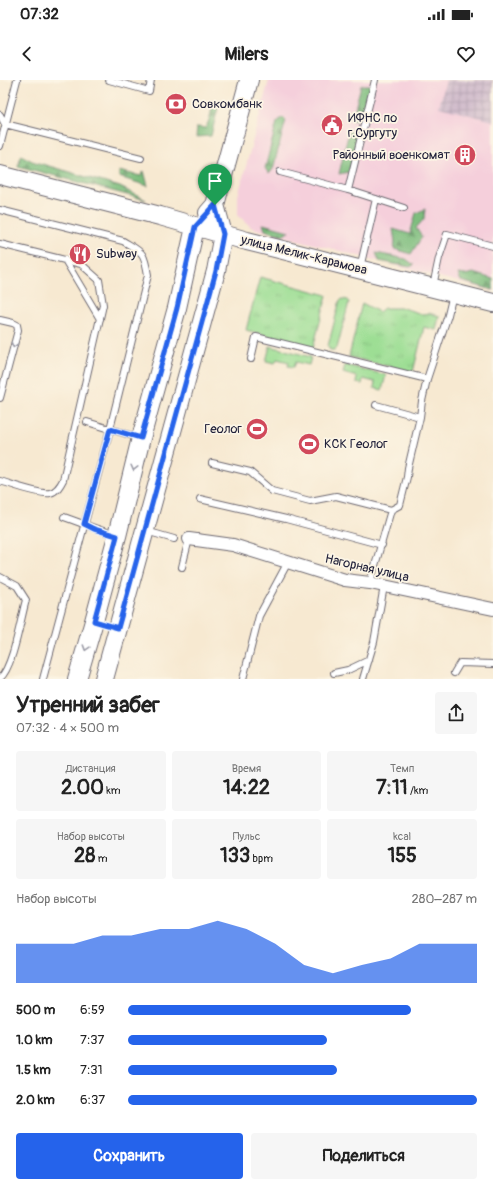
<!DOCTYPE html>
<html lang="ru">
<meta charset="utf-8">
<style>
:root{--surface:#fff;--page:#f6f6f6;--text:#222;--muted:#767676;--accent:#2563eb}
body{margin:0;font-family:Pangolin,sans-serif;background:var(--page);color:var(--text);height:100vh;display:flex;flex-direction:column;font-size:15px;white-space:nowrap}
*{box-sizing:border-box;margin:0}
p{font-size:13px;color:var(--muted)}
.icon{flex:none;width:22px;height:22px;fill:none;stroke:currentColor;stroke-width:2;stroke-linecap:round;stroke-linejoin:round}
.map{position:relative;height:599px;overflow:hidden}
.side{display:flex;flex-direction:column;background:var(--surface);flex:1}
.side>*{flex:none}
.pin{position:absolute;display:grid;place-items:center;width:34px;height:34px;color:#fff;margin:-41px -17px;border-radius:50% 50% 50% 0;rotate:-45deg;box-shadow:0 0 4px #0007}
.pin .icon{rotate:45deg}
.round{display:grid;place-items:center;flex:none;width:42px;height:42px;border-radius:4px;background:var(--page)}
.head{display:flex;align-items:center;justify-content:space-between;height:68px;padding:0 16px}
h1{font-size:22px;font-weight:800;line-height:30px}
.figures{display:grid;grid-template-columns:repeat(3,1fr);gap:6px;height:68px;padding:4px 16px}
.figures div{display:grid;align-content:center;border-radius:4px;background:var(--page);text-align:center}
.figures b{font-size:20px;font-weight:800}
.figures small{font-size:11px;font-weight:400}
.figures p{font-size:11px}
.chart{height:112px;padding:8px 16px}
.chart p{display:flex;justify-content:space-between}
.chart svg{width:100%;height:72px;margin-top:4px;fill:var(--accent);opacity:.7}
.cta{display:flex;gap:8px;margin-top:auto;padding:8px 16px}
.cta a{flex:1;height:46px;border-radius:4px;background:var(--accent);color:#fff;font-size:16px;font-weight:800;line-height:46px;text-align:center}
.cta a+a{background:var(--page);color:var(--text)}
ul{padding:0 16px;list-style:none;font-size:13px}
li{display:grid;grid-template-columns:64px 48px 1fr;align-items:center;height:30px}
li i{height:10px;border-radius:5px;background:var(--accent)}
.status{display:flex;justify-content:space-between;align-items:center;height:28px;padding:0 20px;background:var(--surface);direction:ltr}
.status svg{height:11px;fill:currentColor}
header{display:flex;justify-content:space-between;align-items:center;height:52px;padding:0 16px;background:var(--surface);font-size:18px;font-weight:800}
.map>svg:first-child{display:block}
</style>
<div class="status"><b>07:32</b><svg viewBox="0 0 49 12"><path d="M0 12V9h3v3zM5 12V6h3v6zM10 12V3h3v9zM15 12V0h3v12zM26 1h20v11H26zM47 4h2v5h-2z"/></svg></div>
<header><svg class="icon" aria-label="back" viewBox="0 0 24 24"><path d="M15 5l-7 7 7 7"/></svg>Milers<svg class="icon" aria-label="heart" viewBox="0 0 24 24"><path d="M12 20l-8-8c-3-5 5-10 8-4 3-6 11-1 8 4z"/></svg></header>
<div class="map">
<svg width="493" height="599" viewBox="0 0 493 599">
<defs>
<pattern id="industrial-grid" width="8" height="8" patternUnits="userSpaceOnUse"><rect width="8" height="8" fill="#d1bdcc"/><path d="M0 4h8M4 0v8" fill="none" stroke="#b3a2b0"/></pattern>
<pattern id="forest-firs" width="22" height="20" patternUnits="userSpaceOnUse"><rect width="22" height="20" fill="#7ebd7e"/><path d="M5 1l3.5 6h-7zM16 11l3.5 6h-7z" fill="#679968"/></pattern>
<pattern id="park-tufts" width="24" height="20" patternUnits="userSpaceOnUse"><rect width="24" height="20" fill="#9dde94"/><path d="M3 7l-1-3M5 7V3M7 7l1-3M15 17l-1-3M17 17v-4M19 17l1-3" fill="none" stroke="#87be80"/></pattern>
</defs>
<rect width="100%" height="100%" fill="#fcf5e5"/>
<filter id="ink" filterUnits="userSpaceOnUse"><feTurbulence type="fractalNoise" baseFrequency=".025" numOctaves="2"/><feDisplacementMap in="SourceGraphic" scale="8" xChannelSelector="R" yChannelSelector="G"/><feConvolveMatrix kernelMatrix="1 2 1 2 8 2 1 2 1" color-interpolation-filters="sRGB"/></filter>
<filter id="wash" filterUnits="userSpaceOnUse"><feTurbulence type="fractalNoise" baseFrequency=".012" numOctaves="4" result="noise"/><feDisplacementMap in="SourceGraphic" scale="16" xChannelSelector="R" yChannelSelector="G"/><feGaussianBlur stdDeviation="0.9" result="paint"/><feColorMatrix in="noise" values="0 0 0 0 0 0 0 0 0 0 0 0 0 0 0 0 0 1.4 0 .05"/><feComposite in="paint" operator="in"/></filter>
<g filter="url(#wash)">
<rect width="100%" height="100%" fill="#f7e9d1"/>
<path fill="#f5cfdb" d="M269 0H493V211L252 148 238 135V116Z"/>
<path fill="url(#industrial-grid)" d="M446 0H493V41L439 27Z"/>
<path fill="#9dde94" stroke="#608068" d="M343 219 347 220 349 222 337 268 334 270H330L328 266 340 220Z
M270 266 311 277 309 285 296 282 294 287 288 286 289 282 277 279 275 283 266 281Z
M345 285 386 295 382 310 374 308 375 302 363 299 362 304 356 303 357 297 343 293Z"/>
<path fill="url(#forest-firs)" stroke="#50705c" d="M361 5H372L363 40H352Z
M213 24 218 28 211 56 196 57 197 47 206 48 210 37Z
M283 37 286 40 273 89 269 94 265 88 277 42Z
M349 51 359 52 349 92 339 94Z
M21 75 32 81 120 107 146 120 18 86Z
M119 91 141 96 144 91 148 106 119 97Z
M425 129 424 139 416 148 422 157 411 174 394 169 395 162 393 149 410 154 416 133Z
M263 144 289 151 282 155 265 150Z
M376 173 406 179 414 185 410 187 379 181Z
M473 193 493 199V210L461 201 458 194 465 195Z"/>
<path fill="url(#park-tufts)" stroke="#608068" d="M260 197 327 215 313 268 246 250Z
M362 223 379 232 384 228H403L422 234 429 233 439 236 436 250 424 247 413 292 349 277Z"/>
</g>
<g filter="url(#ink)">
<g fill="none" stroke-linecap="round" stroke-linejoin="round">
<g stroke="#6d6870" stroke-width="8">
<path id="service" d="M109 0 149 11 151 0
M0 35 5 44 141 78
M0 66 17 0
M280 92 348 110 404 128
M348 110 375 0
M0 130 123 161C143 173 144 171 148 195L110 349 43 599
M0 164 81 184 99 200 103 225 63 400C60 406 57 411 50 413 40 415 11 404 0 401
M65 180 100 239
M360 188 376 119
M433 206 439 178 447 154 493 166
M0 240 13 243 17 245 18 250 0 318
M251 279 256 257 427 299
M376 325 420 337
M87 342 140 358
M212 383 250 392 272 411 310 421 336 416 391 430
M200 419 286 439 382 465
M64 437C81 443 98 450 116 455
M146 451 174 459
M182 487 189 459
M0 497 17 506 26 520C21 537 13 588 0 598
M370 503 391 430 400 425 407 397 408 388 420 337 422 321 427 299 448 235 453 214
M334 593 348 590 369 580
M454 593 460 583 493 584
M243 599 259 536 288 482
M363 599 374 562 384 506"/>
</g>
<g stroke="#6d6870" stroke-width="14">
<path id="minor" d="M189 459 233 465 345 500 370 503 493 529"/>
</g>
<g stroke="#6d6870" stroke-width="20">
<path id="secondary" d="M0 95 160 136 247 161 493 223
M208 133 215 125 249 0
M77 599 94 541 117 456 141 358 177 228 195 147
M104 599 216 191 223 154 215 125"/>
</g>
<use href="#service" stroke="#fff" stroke-width="6"/>
<use href="#minor" stroke="#fff" stroke-width="12"/>
<use href="#secondary" stroke="#fff" stroke-width="18"/>
</g>
<defs><path id="oneway-chevron" d="M-2-3.5L2.5 0L-2 3.5" fill="none" stroke-width="1.6" stroke-linecap="round" stroke-linejoin="round"/></defs>
<g stroke="#9c9ca7">
<use href="#oneway-chevron" transform="translate(14 265) rotate(105)"/>
<use href="#oneway-chevron" transform="translate(134 388) rotate(104)"/>
<use href="#oneway-chevron" transform="translate(86 568) rotate(107)"/>
</g>
</g>
<g fill="none" stroke-linecap="round" stroke-linejoin="round" filter="url(#ink)">
<g stroke="#fff" stroke-width="8">
<path id="route" d="M215 125 223 154 216 191 118 548 94 541 117 456 94 449 84 444 110 349 141 358 177 228 195 147Z"/>
</g>
<use href="#route" stroke="#2563eb" stroke-width="5"/>
</g>
<defs>
<g id="bank-disc" transform="scale(1.15)"><circle r="9.5" fill="#d1495b" stroke="#fcf5e5"/><path d="M-6-4H6V4H-6ZM0-2.3a2.3 2.3 0 1 0 0 4.6a2.3 2.3 0 1 0 0-4.6Z" fill="#fff"/></g>
<g id="civic-disc" transform="scale(1.15)"><circle r="9.5" fill="#d1495b" stroke="#fcf5e5"/><path d="M-.6-6.5H3V-4.5H.6V-3L4-1V1h2V6H-6V1h2V-1L-.6-3ZM-1.2 2.5V6h2.4V2.5Z" fill="#fff"/></g>
<g id="building-disc" transform="scale(1.15)"><circle r="9.5" fill="#d1495b" stroke="#fcf5e5"/><path d="M-4-6H4V6H1V3H-1V6H-4ZM-2.5-4.3h1.7v1.8h-1.7ZM.8-4.3h1.7v1.8H.8ZM-2.5-1h1.7V.8h-1.7ZM.8-1h1.7V.8H.8Z" fill="#fff"/></g>
<g id="restaurant-disc" transform="scale(1.15)"><circle r="9.5" fill="#d1495b" stroke="#fcf5e5"/><path d="M-5-6h1v4h1v-4h1v4h1v-4h1v5L-1.5 .5V6h-2V.5L-5-1ZM5-6V6H3V1.5H1.5Q1.5-4 5-6Z" fill="#fff"/></g>
<g id="stadium-disc" transform="scale(1.15)"><circle r="9.5" fill="#d1495b" stroke="#fcf5e5"/><path d="M0-5a6.5 5 0 1 0 0 10a6.5 5 0 1 0 0-10ZM-3.5-1.8h7v3.6h-7Z" fill="#fff"/></g>
</defs>
<g fill-rule="evenodd">
<use href="#bank-disc" x="176" y="24"/>
<use href="#civic-disc" x="332" y="45"/>
<use href="#building-disc" x="465" y="75"/>
<use href="#restaurant-disc" x="80" y="174"/>
<use href="#stadium-disc" x="257" y="349"/>
<use href="#stadium-disc" x="309" y="364"/>
</g>
<g text-anchor="middle" dominant-baseline="central" stroke-width="3.5" stroke-linejoin="round" paint-order="stroke">
<g font-size="13" fill="#22223b" stroke="#fcf5e5" text-anchor="start">
<text x="192" y="24">Совкомбанк</text>
<text x="348" y="38">ИФНС по<tspan x="348" dy="15">г.Сургуту</tspan></text>
<text x="450" y="75" text-anchor="end">Районный военкомат</text>
<text x="96" y="174">Subway</text>
<text x="242" y="349" text-anchor="end">Геолог</text>
<text x="324" y="364">КСК Геолог</text>
</g>
<g font-size="13" fill="#22223b" stroke="#fcf5e5">
<text transform="translate(304 175) rotate(14)">улица Мелик-Карамова</text>
<text transform="translate(367 488) rotate(13)">Нагорная улица</text>
</g>
</g>
</svg>
<div class="pin" style="left:215px;top:125px;background:#1e9e55"><svg class="icon" aria-label="arrive" viewBox="0 0 24 24"><path d="M6 21V4h12l-3 4 3 4H6"/></svg></div>
</div>
<section class="side">
<div class="head"><div><h1>Утренний забег</h1><p>07:32 · 4 × 500 m</p></div><a class="round"><svg class="icon" aria-label="share" viewBox="0 0 24 24"><path d="M12 15V3M7 8l5-5 5 5M5 13v7h14v-7"/></svg></a></div>
<div class="figures">
<div><p>Дистанция</p><b>2.00<small> km</small></b></div>
<div><p>Время</p><b>14:22</b></div>
<div><p>Темп</p><b>7:11<small> /km</small></b></div>
</div>
<div class="figures">
<div><p>Набор высоты</p><b>28<small> m</small></b></div>
<div><p>Пульс</p><b>133<small> bpm</small></b></div>
<div><p>kcal</p><b>155</b></div>
</div>
<div class="chart"><p><span>Набор высоты</span>280–287 m</p>
<svg viewBox="0 0 160 44" preserveAspectRatio="none"><path d="M0 44V20L10 20L20 20L30 15L40 15L50 11L60 11L70 6L80 11L90 20L100 33L110 38L120 33L130 29L140 20L150 20L160 20V44z"/></svg>
</div>
<ul>
<li><b>500 m</b>6:59<i style="width:81%"></i></li>
<li><b>1.0 km</b>7:37<i style="width:57%"></i></li>
<li><b>1.5 km</b>7:31<i style="width:60%"></i></li>
<li><b>2.0 km</b>6:37<i style="width:100%"></i></li>
</ul>
<div class="cta"><a>Сохранить</a><a>Поделиться</a></div>
</section>
